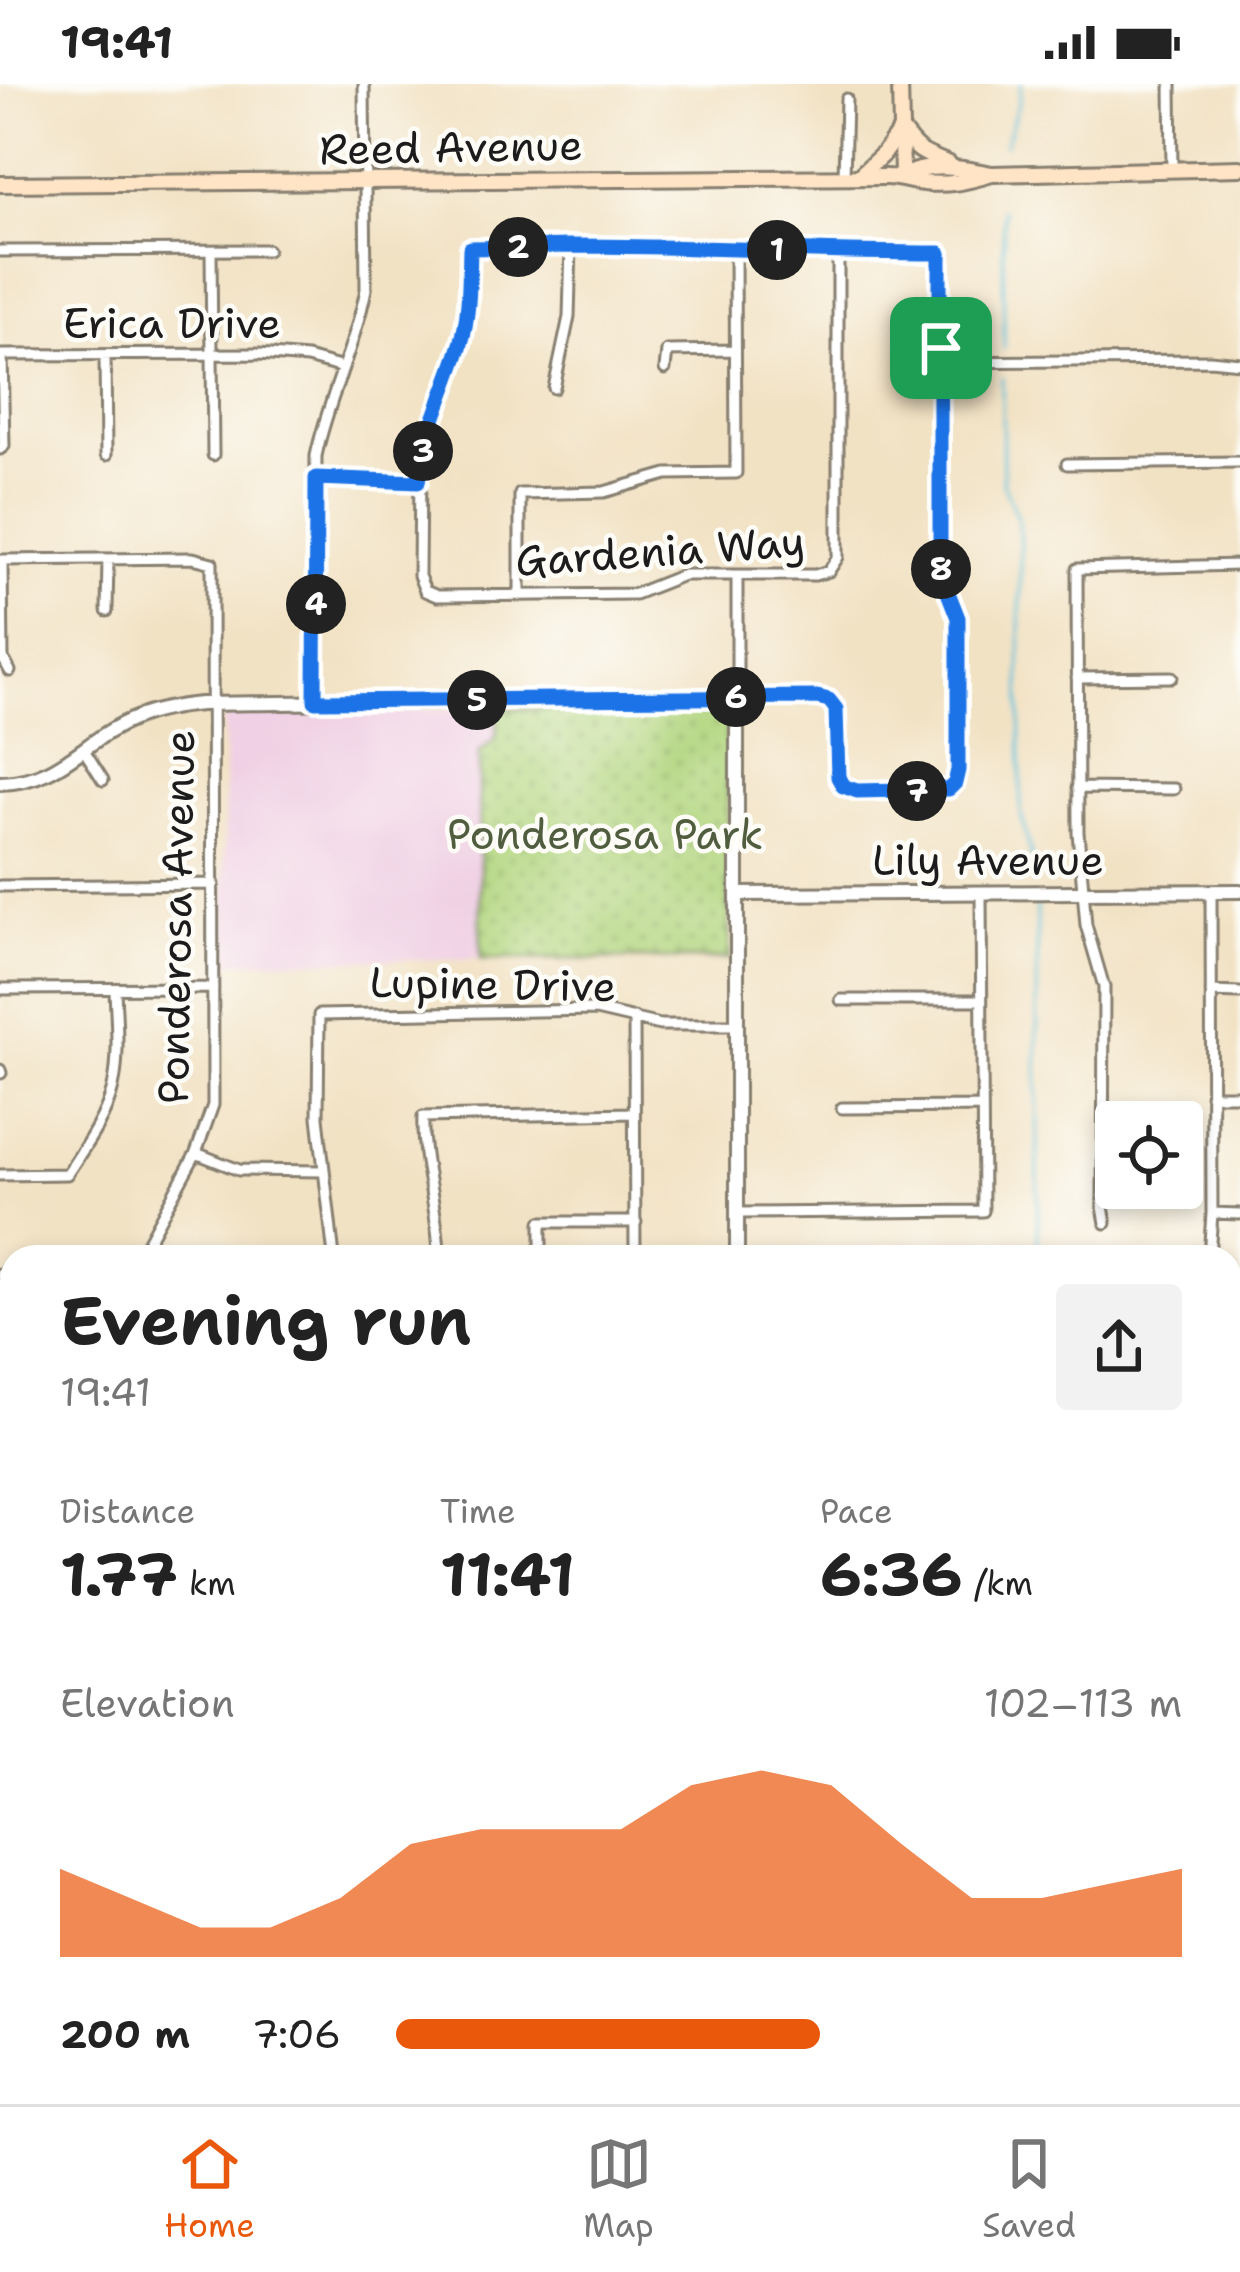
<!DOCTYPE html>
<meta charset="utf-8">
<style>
:root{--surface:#fff;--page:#f2f2f2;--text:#222;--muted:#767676;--line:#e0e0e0;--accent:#ea580c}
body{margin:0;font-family:"Shantell Sans",sans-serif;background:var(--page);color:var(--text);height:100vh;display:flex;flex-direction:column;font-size:45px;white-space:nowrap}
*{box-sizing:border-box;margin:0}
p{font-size:39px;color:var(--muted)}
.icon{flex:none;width:66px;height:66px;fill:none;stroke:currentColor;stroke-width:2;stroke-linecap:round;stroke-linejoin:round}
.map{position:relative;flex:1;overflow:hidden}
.panel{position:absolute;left:0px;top:1161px;width:1242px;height:861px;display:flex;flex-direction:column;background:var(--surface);border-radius:36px 36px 0 0;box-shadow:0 6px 18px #0003}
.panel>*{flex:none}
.tools{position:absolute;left:1095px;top:1017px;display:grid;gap:24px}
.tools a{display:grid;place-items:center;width:108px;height:108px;border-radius:12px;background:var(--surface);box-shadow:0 6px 18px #0003;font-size:60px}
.pin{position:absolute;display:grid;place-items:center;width:102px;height:102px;color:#fff;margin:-51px;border-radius:24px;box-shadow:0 6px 18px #0006}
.km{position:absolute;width:60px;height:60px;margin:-30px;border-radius:50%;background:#222;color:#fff;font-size:33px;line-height:60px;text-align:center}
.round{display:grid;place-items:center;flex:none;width:126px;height:126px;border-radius:12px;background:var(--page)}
.summary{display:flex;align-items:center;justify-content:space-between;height:204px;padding:0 60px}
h1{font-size:66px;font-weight:700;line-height:90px}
.metrics{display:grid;grid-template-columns:repeat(3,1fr);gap:18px;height:204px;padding:12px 60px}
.metrics div{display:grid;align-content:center}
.metrics b{font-size:60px;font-weight:700}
.metrics small{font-size:33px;font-weight:400}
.metrics p{font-size:33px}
.chart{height:336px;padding:24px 60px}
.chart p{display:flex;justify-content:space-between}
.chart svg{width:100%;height:216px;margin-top:12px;fill:var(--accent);opacity:.7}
ul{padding:0 60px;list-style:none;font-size:39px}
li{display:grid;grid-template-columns:192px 144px 1fr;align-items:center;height:90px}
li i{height:30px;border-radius:15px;background:var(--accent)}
.status{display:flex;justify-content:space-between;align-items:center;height:84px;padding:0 60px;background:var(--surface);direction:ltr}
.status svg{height:33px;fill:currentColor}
.menu{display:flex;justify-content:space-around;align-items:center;height:168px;border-top:3px solid var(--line);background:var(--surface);font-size:33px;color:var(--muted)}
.menu a{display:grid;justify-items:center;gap:6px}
.menu .selected{color:var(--accent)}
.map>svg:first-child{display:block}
</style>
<div class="status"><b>19:41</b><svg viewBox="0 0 49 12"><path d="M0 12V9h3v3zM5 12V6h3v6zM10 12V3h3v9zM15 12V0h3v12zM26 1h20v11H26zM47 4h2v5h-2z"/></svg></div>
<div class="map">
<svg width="1240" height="2020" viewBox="0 0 1240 2020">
<defs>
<pattern id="park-dots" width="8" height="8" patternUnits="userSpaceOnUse" patternTransform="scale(3)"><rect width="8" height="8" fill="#b2d67f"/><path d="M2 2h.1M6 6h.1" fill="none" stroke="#98b76d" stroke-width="1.8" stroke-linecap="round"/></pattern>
</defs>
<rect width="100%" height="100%" fill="#fdfcf7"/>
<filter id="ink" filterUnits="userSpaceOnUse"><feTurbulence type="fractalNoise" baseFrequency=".00833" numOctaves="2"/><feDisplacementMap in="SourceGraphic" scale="24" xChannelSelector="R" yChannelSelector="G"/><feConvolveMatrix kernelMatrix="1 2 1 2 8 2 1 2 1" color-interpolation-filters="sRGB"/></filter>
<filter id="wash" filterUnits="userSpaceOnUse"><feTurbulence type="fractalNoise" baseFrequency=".004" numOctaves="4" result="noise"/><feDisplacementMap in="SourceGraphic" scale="48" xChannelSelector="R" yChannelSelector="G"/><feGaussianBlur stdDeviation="2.7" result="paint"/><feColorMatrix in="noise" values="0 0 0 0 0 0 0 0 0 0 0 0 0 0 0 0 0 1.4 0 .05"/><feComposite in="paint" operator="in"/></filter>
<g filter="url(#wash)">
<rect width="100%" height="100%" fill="#f2e2c4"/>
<path fill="#f0d0e4" d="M499 625V643L496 654 479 669 481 875 225 877 224 635 232 628Z"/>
<path fill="#b2d67f" stroke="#67794e" stroke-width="3" d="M0 1691 12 1694V1923H0Z"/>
<path fill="url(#park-dots)" stroke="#67794e" stroke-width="3" d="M726 624 730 875H481L479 669 496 654 499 625Z"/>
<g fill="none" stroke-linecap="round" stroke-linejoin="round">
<path stroke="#5dc1db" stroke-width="3" d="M1005 61 1019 17 1021 0
M1003 126 1004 264
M1002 294 1003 399 1019 438 1020 464 1021 729 1037 796
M1037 822 1038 1173"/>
</g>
</g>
<g filter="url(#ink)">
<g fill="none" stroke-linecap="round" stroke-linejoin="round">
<g stroke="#877f70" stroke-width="15">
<path id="minor" d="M1171 0 1172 85
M844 93 846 15
M0 167 267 166
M211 167 213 371
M0 271 259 270 307 274 343 284
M105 271 106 371
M942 278 1210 276 1240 279
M665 285 667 267 734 266
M554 304 569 233 571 162
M0 365 4 362 2 271
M1067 380 1240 378
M316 395 418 398
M0 476 193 474 212 479 213 1021 196 1069 139 1173
M2 476 3 574 10 587
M737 491V613H817C828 614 835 620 837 632L838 693 849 706 940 707 952 702 958 686V534L940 488V169H838L735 163 469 164V209L462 256 423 367 420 384 419 492 425 507 437 512 635 510 683 491H815L829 487 838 473V169
M520 512V410L604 408 667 390 736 389 735 163
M107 527 108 475
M1077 594 1172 593
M315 617 316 372C328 315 355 262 366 205L364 0
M84 666 103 696
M1077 704 1174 705
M0 802 214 800
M0 905 213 904
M1211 908 1240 909
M841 916H981
M634 934 635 1173
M0 986 1 989
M1211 1011H1240
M842 1024 982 1023
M196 1069 239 1086 323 1087
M0 1091 67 1090C84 1064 106 1034 113 1003 120 972 116 937 115 905
M737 1129 983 1127 981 809
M1212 1129 1240 1130
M1106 1139 1103 1123 1104 903 1086 841 1078 748 1077 485 1240 481
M334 1173 318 1033 319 931 596 926 660 941H737
M439 1173C439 1126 421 1080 423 1033L634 1029
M541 1173V1138H636
M1209 1173 1212 1129 1211 807
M0 1190H12
M1230 1261H1240
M0 1289H12
M0 1387 12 1373
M1230 1553 1240 1554
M1230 1980H1240
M391 2010V2020
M641 2010V2017
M1199 2010V2020
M1006 2013V2020
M237 2020H282"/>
</g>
<g stroke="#877f70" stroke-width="18">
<path id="tertiary" d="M0 699C62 698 84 654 136 634 156 626 179 622 201 620L737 613V1173
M738 810 1240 807
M744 2010V2020"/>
</g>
<g stroke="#877f70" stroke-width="20">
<path id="secondary" d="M900 0 902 93
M901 45C919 70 921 68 949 80
M858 93 883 70 901 45
M902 93C931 77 960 84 992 90L1240 84
M0 100 885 93C899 93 910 98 924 99 948 102 969 97 992 90"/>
</g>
<use href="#minor" stroke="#fff" stroke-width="9"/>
<use href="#tertiary" stroke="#fff" stroke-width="12"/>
<use href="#secondary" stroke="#ffe4c6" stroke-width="14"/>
</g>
</g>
<g fill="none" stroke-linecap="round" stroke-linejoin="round" filter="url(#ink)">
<g stroke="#fff" stroke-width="24">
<path id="route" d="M571 162C694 162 817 169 940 169V488L958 534V686L955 699 949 705 857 707 843 702 838 693 836 625 829 616 817 613 315 617 316 394 418 398C424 350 447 306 461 260 470 229 469 196 470 164Z"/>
</g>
<use href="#route" stroke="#1a73e8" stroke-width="15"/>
</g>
<g text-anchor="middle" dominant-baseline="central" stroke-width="9" stroke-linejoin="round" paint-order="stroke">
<g font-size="42" fill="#1c1c1c" stroke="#fdfcf7">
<text transform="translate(451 63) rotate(-1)">Reed Avenue</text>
<text x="172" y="239">Erica Drive</text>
<text transform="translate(660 467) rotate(-4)">Gardenia Way</text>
<text x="988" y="776">Lily Avenue</text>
<text transform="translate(176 833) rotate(-89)">Ponderosa Avenue</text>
<text transform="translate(493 900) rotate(1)">Lupine Drive</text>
</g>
<g font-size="42" fill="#505d3f" stroke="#fdfcf7">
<text x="605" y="750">Ponderosa Park</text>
</g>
</g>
</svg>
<div class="tools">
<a><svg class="icon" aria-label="locate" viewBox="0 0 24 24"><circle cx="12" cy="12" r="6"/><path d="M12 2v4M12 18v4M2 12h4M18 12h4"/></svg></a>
</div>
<div class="pin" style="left:941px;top:264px;background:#1e9e55"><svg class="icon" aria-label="arrive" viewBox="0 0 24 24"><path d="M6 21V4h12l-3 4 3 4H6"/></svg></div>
<b class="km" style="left:777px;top:166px">1</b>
<b class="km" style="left:518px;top:163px">2</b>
<b class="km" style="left:423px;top:367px">3</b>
<b class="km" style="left:316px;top:520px">4</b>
<b class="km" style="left:477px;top:616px">5</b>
<b class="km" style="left:736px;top:613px">6</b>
<b class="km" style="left:917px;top:707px">7</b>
<b class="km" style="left:941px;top:485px">8</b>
<section class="panel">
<div class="summary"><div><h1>Evening run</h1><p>19:41</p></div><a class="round"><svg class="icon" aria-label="share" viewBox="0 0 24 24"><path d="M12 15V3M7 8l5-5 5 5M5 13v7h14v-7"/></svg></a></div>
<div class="metrics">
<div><p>Distance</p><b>1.77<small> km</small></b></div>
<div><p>Time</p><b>11:41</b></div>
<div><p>Pace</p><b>6:36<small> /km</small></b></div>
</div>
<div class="chart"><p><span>Elevation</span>102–113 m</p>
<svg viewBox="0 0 160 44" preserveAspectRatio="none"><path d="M0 44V26L10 32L20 38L30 38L40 32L50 21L60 18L70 18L80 18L90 9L100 6L110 9L120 21L130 32L140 32L150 29L160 26V44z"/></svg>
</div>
<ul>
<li><b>200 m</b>7:06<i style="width:54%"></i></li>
</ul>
</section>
</div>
<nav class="menu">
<a class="selected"><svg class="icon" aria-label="home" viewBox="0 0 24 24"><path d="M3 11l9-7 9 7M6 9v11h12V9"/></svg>Home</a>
<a><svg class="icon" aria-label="map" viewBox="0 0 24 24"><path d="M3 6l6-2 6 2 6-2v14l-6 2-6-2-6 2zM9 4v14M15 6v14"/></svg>Map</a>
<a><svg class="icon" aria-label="saved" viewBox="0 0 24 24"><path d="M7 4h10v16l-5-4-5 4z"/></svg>Saved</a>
</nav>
